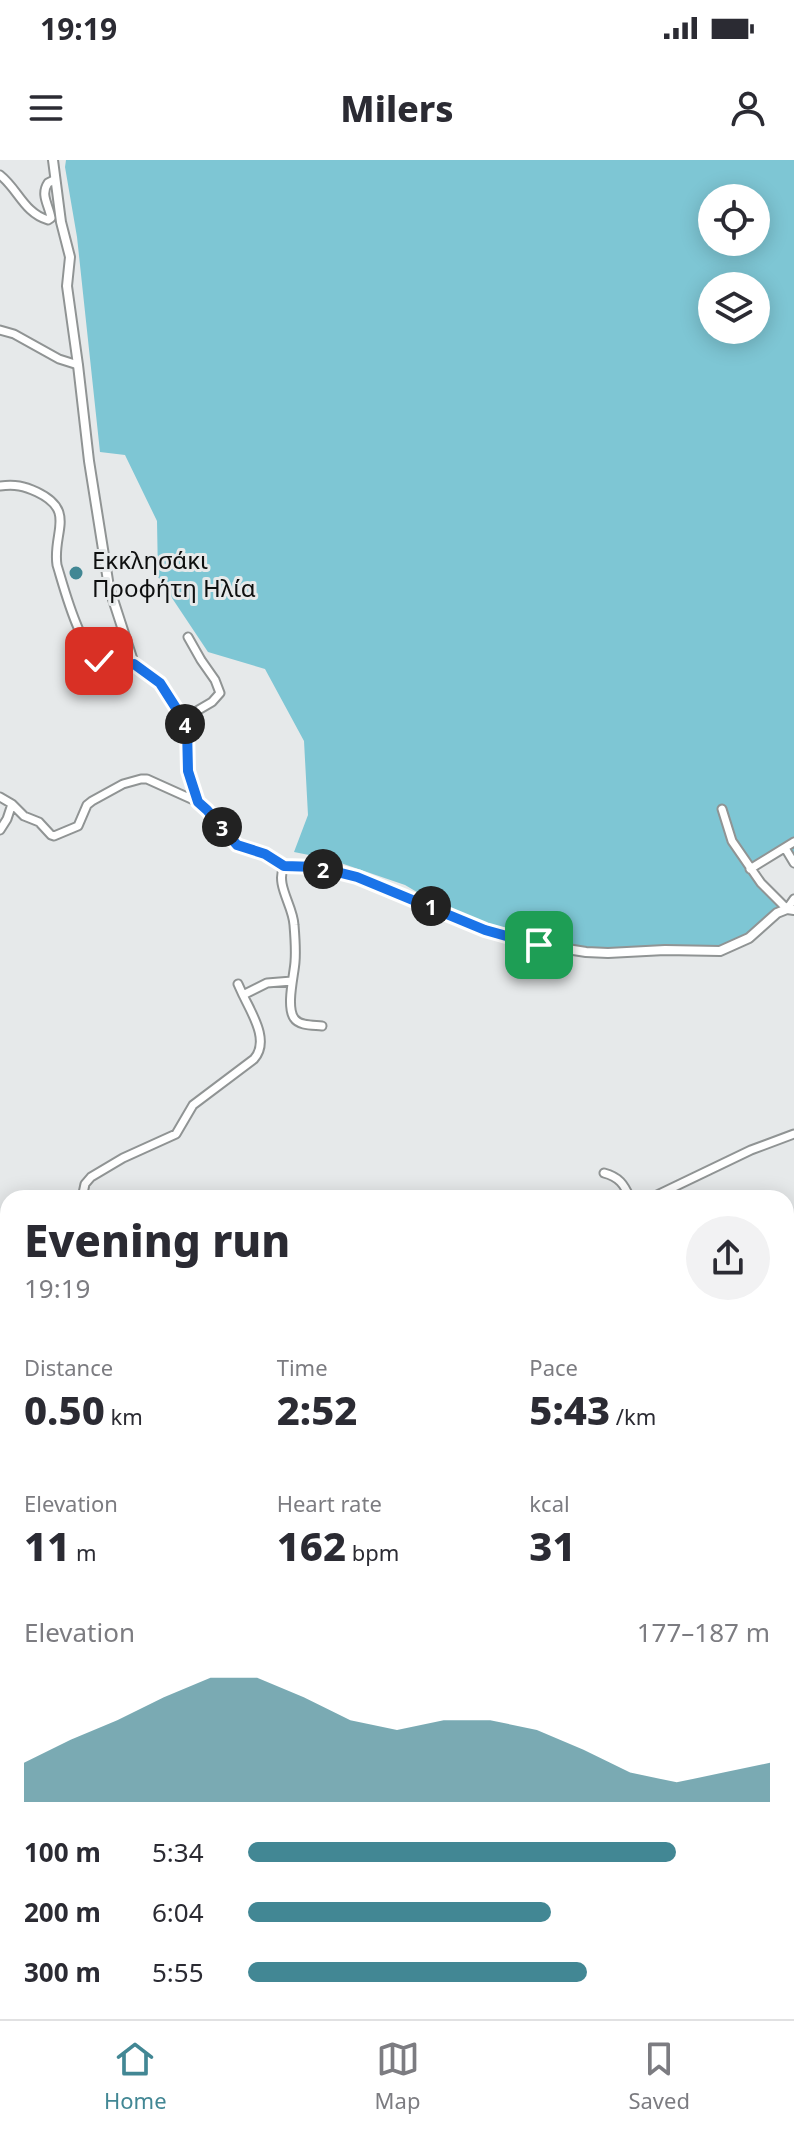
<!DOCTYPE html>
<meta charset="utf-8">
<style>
:root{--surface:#fff;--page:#f2f2f3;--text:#2b2b33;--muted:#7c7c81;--line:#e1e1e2;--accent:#428794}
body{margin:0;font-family:"Noto Sans",sans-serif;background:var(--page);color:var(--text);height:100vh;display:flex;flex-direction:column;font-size:30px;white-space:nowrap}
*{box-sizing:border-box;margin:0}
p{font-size:26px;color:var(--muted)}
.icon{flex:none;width:44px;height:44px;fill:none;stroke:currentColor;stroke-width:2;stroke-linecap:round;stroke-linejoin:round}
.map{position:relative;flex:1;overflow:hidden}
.panel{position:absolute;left:0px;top:1030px;width:794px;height:830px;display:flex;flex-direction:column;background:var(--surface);border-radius:24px 24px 0 0;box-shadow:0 4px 20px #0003}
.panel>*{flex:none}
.tools{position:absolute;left:698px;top:24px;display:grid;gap:16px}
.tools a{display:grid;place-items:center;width:72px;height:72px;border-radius:50%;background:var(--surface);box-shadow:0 4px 20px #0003;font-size:40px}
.pin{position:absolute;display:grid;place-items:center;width:68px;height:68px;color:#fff;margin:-34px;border-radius:16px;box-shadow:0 4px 12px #0006}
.km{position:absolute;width:40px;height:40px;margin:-20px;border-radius:50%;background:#222;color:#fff;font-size:22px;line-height:40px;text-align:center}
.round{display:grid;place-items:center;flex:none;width:84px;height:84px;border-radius:42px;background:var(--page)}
.overview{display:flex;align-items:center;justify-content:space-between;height:136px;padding:0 24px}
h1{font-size:44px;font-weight:800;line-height:60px}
.stats{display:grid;grid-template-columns:repeat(3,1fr);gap:12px;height:136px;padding:8px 24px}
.stats div{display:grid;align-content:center}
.stats b{font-size:40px;font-weight:800}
.stats small{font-size:22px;font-weight:400}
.stats p{font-size:22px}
.chart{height:224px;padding:16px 24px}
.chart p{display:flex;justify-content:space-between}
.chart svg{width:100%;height:144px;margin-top:8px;fill:var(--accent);opacity:.7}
ul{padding:0 24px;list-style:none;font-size:26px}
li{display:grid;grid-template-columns:128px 96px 1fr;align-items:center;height:60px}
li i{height:20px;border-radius:10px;background:var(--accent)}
.status{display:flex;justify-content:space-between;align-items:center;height:56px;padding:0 40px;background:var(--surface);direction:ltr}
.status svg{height:22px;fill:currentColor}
header{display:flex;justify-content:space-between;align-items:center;height:104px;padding:0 24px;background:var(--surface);font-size:36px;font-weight:800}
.dock{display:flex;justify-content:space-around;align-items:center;height:112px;border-top:2px solid var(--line);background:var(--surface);font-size:22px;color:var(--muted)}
.dock a{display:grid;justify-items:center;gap:4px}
.dock .selected{color:var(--accent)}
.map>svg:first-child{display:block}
</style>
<div class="status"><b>19:19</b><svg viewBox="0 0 49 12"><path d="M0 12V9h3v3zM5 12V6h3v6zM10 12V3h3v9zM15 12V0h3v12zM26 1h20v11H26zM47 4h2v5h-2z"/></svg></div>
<header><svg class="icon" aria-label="menu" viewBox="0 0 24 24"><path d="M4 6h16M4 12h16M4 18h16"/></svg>Milers<svg class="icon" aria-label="person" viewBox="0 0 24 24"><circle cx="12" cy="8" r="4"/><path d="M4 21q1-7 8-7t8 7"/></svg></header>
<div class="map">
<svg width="794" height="1859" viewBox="0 0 794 1859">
<rect width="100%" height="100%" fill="#e6e9ea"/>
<path fill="#7ec6d4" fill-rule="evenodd" d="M66 0H794V696L782 687 752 706 783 747 751 776 716 790 665 785 603 789 532 780 503 772 449 751 405 725 329 699 294 692 308 655 304 581 265 509 208 492 158 417 157 361 125 295 100 292 77 77 65 7ZM712 38H756V82H712ZM712 126H756V170H712Z"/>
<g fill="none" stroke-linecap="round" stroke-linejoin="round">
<g stroke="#909494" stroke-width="11">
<path id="minor" d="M0 15C18 29 24 53 48 60L51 58C49 45 40 35 48 23L54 20
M0 170 14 174 59 199 78 205
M0 326C15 324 24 326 37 332 77 351 52 373 57 405 65 431 81 496 108 506 117 509 126 506 134 504
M183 559 212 542 220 533 215 520 201 500 188 477
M0 637 12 644 24 656 39 662 51 675 54 676 78 666 87 645 92 641 123 624 141 619H147L198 642
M722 649 732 681 761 723 787 749 794 739
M0 670 7 659 12 644
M785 688 794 703
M284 706C275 725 293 745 294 765 295 777 296 790 295 802 294 816 286 846 294 858 299 866 313 865 322 866
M750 709 794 682
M238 824 243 835
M604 1013C619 1017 624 1024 630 1038
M82 1038 85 1024 91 1017 123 998 176 974 193 945 254 899C270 881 252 854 243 835L267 823 292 821
M651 1038 751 990 794 974
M786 1106 794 1103
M786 1176 794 1174
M0 1247 2 1268 8 1279
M0 1450 8 1461
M0 1580 8 1584
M427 1852 446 1859
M769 1852V1859
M99 1859 116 1852"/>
</g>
<g stroke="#909494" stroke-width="12">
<path id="tertiary" d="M53 0 61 62 70 97 67 126 78 205 89 301 109 427 134 504 160 523 183 559 187 568 188 611 198 642 207 650 231 679 237 685 274 698 284 706 317 707 357 717 501 775 529 783 586 792 608 793 665 790 720 791 749 778 777 753 787 749 794 750
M786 1411 794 1404
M786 1754 794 1753
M587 1852V1859
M578 1859V1852"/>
</g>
<g stroke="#c5c5c5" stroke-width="16">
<path id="motorway" d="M0 1511 8 1521
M0 1534 8 1543
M477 1852 493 1859
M512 1852 529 1859
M548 1852 565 1859"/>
</g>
<use href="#minor" stroke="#fff" stroke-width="7"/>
<use href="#tertiary" stroke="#fff" stroke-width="8"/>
<use href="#motorway" stroke="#72e2f6" stroke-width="12"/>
</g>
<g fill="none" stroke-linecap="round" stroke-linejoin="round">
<g stroke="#fff" stroke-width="16">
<path id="route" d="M99 501C112 508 119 508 134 504L160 523 183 559 187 568 188 611 198 642 207 650 237 685 265 694 284 706 317 707 357 717 485 770 539 785"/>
</g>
<use href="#route" stroke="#1a73e8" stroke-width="10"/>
</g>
<circle fill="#428794" stroke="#e6e9ea" stroke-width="3" cx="76" cy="413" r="8"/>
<g text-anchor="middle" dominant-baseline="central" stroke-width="6" stroke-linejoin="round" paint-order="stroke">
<g font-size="24" fill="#0e0f0f" stroke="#e6e9ea" text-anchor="start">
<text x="92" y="399">Εκκλησάκι<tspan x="92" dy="28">Προφήτη Ηλία</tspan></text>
</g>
</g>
</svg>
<div class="tools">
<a><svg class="icon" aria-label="locate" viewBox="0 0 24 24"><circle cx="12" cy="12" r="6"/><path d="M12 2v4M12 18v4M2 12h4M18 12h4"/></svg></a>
<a><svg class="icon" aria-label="layers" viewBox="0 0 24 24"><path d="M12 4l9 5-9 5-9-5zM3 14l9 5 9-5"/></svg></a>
</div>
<div class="pin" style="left:539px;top:785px;background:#1e9e55"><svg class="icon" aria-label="arrive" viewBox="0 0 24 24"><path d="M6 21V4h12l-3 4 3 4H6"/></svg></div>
<div class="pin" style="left:99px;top:501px;background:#d93025"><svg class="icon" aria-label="check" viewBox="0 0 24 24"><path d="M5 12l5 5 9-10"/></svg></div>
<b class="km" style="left:431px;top:746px">1</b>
<b class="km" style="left:323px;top:709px">2</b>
<b class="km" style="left:222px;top:667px">3</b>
<b class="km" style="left:185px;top:564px">4</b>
<section class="panel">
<div class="overview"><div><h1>Evening run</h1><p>19:19</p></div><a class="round"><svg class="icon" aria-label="share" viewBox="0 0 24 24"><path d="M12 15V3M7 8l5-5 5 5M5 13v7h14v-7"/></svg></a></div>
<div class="stats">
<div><p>Distance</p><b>0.50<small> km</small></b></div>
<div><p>Time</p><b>2:52</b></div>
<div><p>Pace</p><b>5:43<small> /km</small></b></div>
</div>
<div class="stats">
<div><p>Elevation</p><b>11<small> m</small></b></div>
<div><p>Heart rate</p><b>162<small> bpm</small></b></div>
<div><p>kcal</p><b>31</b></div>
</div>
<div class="chart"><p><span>Elevation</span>177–187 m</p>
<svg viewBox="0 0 160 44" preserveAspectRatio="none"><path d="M0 44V32L10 25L20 19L30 12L40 6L50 6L60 12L70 19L80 22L90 19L100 19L110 22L120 28L130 35L140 38L150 35L160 32V44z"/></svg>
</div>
<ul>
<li><b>100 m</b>5:34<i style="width:82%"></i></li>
<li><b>200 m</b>6:04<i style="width:58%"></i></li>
<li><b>300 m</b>5:55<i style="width:65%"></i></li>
</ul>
</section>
</div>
<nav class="dock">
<a class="selected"><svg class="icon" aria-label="home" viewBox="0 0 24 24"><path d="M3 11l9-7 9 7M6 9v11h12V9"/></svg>Home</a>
<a><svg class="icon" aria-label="map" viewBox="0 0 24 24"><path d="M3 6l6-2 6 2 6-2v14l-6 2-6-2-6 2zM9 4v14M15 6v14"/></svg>Map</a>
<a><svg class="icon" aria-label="saved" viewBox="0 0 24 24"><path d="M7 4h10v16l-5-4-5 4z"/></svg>Saved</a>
</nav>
